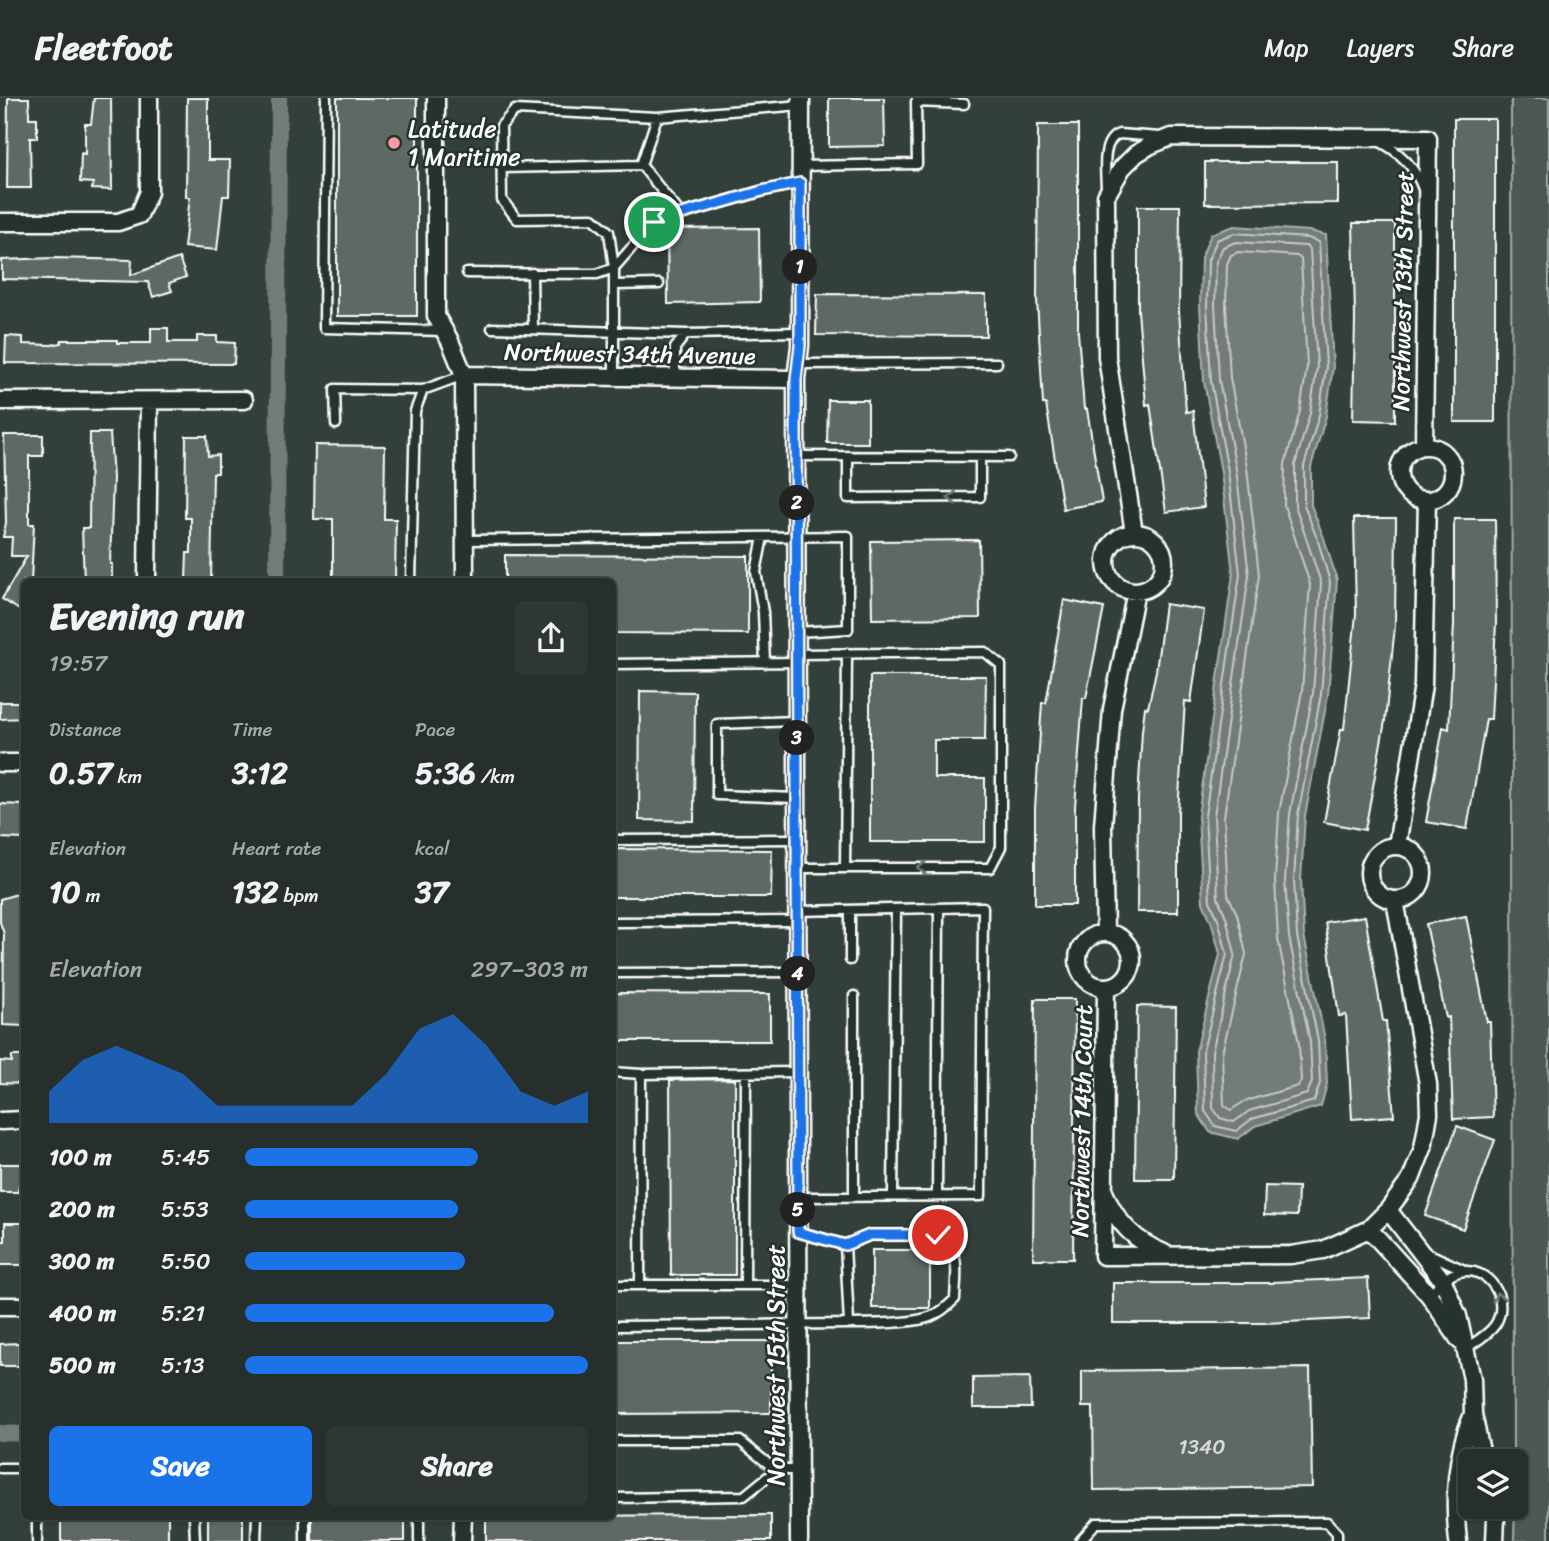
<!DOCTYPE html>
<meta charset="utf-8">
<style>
:root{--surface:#262f2c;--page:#2e3734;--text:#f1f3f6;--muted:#a4a9a9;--line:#424a48;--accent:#1a73e8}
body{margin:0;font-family:Sriracha,sans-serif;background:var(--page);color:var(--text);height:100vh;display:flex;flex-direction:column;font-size:26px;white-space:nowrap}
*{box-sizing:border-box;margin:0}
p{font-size:23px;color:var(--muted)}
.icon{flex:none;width:38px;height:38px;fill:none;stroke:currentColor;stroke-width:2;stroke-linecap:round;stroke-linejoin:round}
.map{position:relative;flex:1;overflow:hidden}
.details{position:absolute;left:21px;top:480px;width:595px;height:942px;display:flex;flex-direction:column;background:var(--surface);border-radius:10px;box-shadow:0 2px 5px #0004,0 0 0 2px var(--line)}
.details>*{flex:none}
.controls{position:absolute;left:1458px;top:1351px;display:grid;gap:14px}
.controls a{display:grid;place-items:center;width:70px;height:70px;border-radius:10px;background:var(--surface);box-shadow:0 2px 5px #0004,0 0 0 2px var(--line);font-size:35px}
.pin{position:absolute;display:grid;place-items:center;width:60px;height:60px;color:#fff;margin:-30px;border:4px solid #fff;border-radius:50%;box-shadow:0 2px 7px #0007}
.km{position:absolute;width:35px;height:35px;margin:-18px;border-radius:50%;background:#222;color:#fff;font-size:19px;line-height:35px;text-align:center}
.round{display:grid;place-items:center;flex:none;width:74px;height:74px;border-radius:10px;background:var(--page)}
.headline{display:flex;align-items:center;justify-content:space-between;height:119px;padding:0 28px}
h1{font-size:38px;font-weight:700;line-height:52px}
.figures{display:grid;grid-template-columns:repeat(3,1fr);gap:10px;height:119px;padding:7px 28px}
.figures div{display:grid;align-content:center}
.figures b{font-size:30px;font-weight:700}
.figures small{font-size:19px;font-weight:400}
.figures p{font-size:19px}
.chart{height:196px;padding:14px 28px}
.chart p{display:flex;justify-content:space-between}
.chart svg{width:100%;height:126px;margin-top:7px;fill:var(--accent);opacity:.7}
.primary-button{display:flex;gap:14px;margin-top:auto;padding:14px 28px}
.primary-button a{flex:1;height:80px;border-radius:10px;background:var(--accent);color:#fff;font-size:28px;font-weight:700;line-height:80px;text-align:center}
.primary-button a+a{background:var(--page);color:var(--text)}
ul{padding:0 28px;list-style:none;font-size:23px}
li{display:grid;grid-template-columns:112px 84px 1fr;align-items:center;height:52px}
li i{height:18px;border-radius:9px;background:var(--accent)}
header{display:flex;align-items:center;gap:42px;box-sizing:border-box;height:98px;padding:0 35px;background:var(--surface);border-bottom:2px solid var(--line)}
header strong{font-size:33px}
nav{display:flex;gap:38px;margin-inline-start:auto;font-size:24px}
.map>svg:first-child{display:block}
</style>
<header>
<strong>Fleetfoot</strong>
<nav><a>Map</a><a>Layers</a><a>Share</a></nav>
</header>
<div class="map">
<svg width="1549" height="1443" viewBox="0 0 1549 1443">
<rect width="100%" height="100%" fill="#333f3a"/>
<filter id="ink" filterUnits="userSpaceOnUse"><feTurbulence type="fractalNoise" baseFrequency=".0143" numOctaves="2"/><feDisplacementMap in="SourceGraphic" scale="14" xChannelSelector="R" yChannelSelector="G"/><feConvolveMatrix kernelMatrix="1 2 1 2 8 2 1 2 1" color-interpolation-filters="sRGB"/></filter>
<g filter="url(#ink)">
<path fill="#4d5853" stroke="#a6aca9" stroke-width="2" d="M1511 0H1549V1443H1514L1516 1363H1513Z"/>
<path fill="#737b78" stroke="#abb0ae" stroke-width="2" d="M1234 128 1309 133 1326 137 1333 269 1326 318 1311 369V407L1324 440 1337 482 1328 597 1305 718 1301 782 1304 837 1325 942 1327 986 1321 1008 1255 1028 1238 1041 1210 1034 1198 1016 1196 953 1220 856 1211 823 1203 805 1198 718 1233 476 1221 374 1204 284 1200 207 1201 160 1211 136Z"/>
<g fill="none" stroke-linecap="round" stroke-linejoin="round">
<path stroke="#c7cac9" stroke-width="2" d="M1234 135 1308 140 1319 144 1326 269 1319 317 1304 368V407L1318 443 1330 484 1321 596 1298 717 1294 782 1297 838 1318 943 1320 985 1314 1003 1252 1021 1236 1033 1215 1028 1205 1013 1203 953 1227 856 1218 821 1210 803 1205 718 1240 476 1228 373 1211 283 1207 207 1208 162 1217 142Z
M1236 144 1306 148 1310 151 1317 269 1310 315 1295 367V407L1321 485 1313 595 1290 716 1285 782 1289 839 1310 944 1312 984 1307 996 1249 1013 1234 1024 1220 1020 1213 1010 1212 954 1235 856 1226 819 1218 800 1214 718 1249 477 1236 371 1219 282 1215 207 1216 164 1223 149Z
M1238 154 1297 158 1301 161 1307 268 1300 313 1285 366 1284 407 1310 486 1302 593 1279 715 1275 782 1278 841 1299 946 1301 983 1298 988 1245 1003 1231 1012 1224 1007 1222 955 1246 856 1237 816 1228 797 1224 719 1259 477 1247 370 1230 280 1226 207 1227 166 1231 157Z"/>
<path stroke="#737b78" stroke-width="16" d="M277 483 279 0
M0 1335 24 1336"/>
</g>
<path fill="#5f6964" stroke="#fff" stroke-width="2" d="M8 0H29V20H37V40H30L31 90H7Z
M94 0H111L112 92 92 91 93 85 80 84 81 55 85 56V26H91Z
M187 0H208V62H230L229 98H223L217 152 184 149 190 99H186Z
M337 0H417V218H337Z
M829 0H884L885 48 829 49Z
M1454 21H1495V324H1454Z
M1038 27H1078V234L1084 311H1087L1102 404 1063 411 1046 306H1043L1037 201Z
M1205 64H1338V105L1205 106Z
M1138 108H1180L1179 213 1186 314 1193 313 1204 409 1166 414 1150 306 1146 307 1138 213Z
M1353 125H1395V323L1353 322 1355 220Z
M759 130 760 204 668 206 667 131Z
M53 160 132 162 131 177 179 160 186 179 169 185 172 193 153 199 148 184 2 181V162Z
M817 196 986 197V238L816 237Z
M151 230H168V244H197V238H217V244L235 245 234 266 5 265 6 238 23 239V246L51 247 61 245V242H117V245H151Z
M828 302H868V345H827Z
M90 335H110L113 380 110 466H112V482L105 483H84L82 430H89Z
M4 337H43V358H29V426H34L31 483H24V515L2 501 27 458H11L12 439H3L6 425Z
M186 338H207L208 358 218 357V375H213L211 483H186L187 455H191V420H185Z
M315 347 385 348 384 421H396L395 483H333V421H314Z
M1354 420H1396L1395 528 1385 623 1365 732 1324 724 1341 631H1344L1356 516Z
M1454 421H1495L1496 525 1491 621H1486L1467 731 1426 724 1443 629 1449 631 1454 525Z
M979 442 980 520 872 521 871 443Z
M505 457 748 458V536L612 535V483H505Z
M1064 502 1104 510 1086 600H1083L1075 709V807H1035V710L1042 605H1046Z
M1165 506 1204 512 1191 604 1185 603 1178 715V814H1137L1138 701 1142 633 1145 609 1148 610 1156 573Z
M870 578H986L985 642H934V680H985V744H870Z
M640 593 695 594 694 723 639 722Z
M0 604H24V620L0 621Z
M0 706 24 707V741L0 740Z
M612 751 772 752 771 799H612Z
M17 796 24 819V928L3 927 4 836 0 824V801Z
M1365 818 1383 923H1386L1394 1018 1352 1021 1346 917 1339 918 1325 824Z
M1466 818 1487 924H1490L1493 1019 1453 1021 1449 919 1446 920 1426 826Z
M612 895 770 896V943H612Z
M1035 901H1075L1073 1161H1033Z
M1137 908 1176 909 1174 1081H1135Z
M12 958H24V986L0 985V963L12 964Z
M735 981V1177H671L670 982Z
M1457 1028 1495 1042 1463 1131 1425 1118Z
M0 1066H24V1087H19L18 1094H0Z
M1265 1088 1298 1089 1297 1118 1264 1117Z
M5 1125H24V1167H0V1143H5Z
M872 1152H930V1210H872Z
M1368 1180 1370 1220 1265 1225H1113V1185H1273V1184Z
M612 1243H771V1315L612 1316Z
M19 1245V1268H0V1246Z
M1310 1270 1312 1389 1094 1392 1093 1309H1082V1273Z
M1030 1279 1031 1310H973V1280Z
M771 1417V1443H486V1418Z
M61 1418H168V1443H61Z
M208 1418H243V1443H208Z
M312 1418H405V1443H312Z"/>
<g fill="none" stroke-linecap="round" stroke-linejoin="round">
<g stroke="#fff" stroke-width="13">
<path id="service" d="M326 0 324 230 444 233
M1378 43C1399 53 1415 69 1423 91
M641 67 657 19
M800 68 917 66 916 4 964 6
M502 70 641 67 681 116
M1106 91C1106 75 1100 43 1119 36L1160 39
M467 175 597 176 614 170 609 134 593 120 517 121 502 102 501 28 515 12 657 19 801 7
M532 175 533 231
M614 187 659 186
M492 230 686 236
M798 266 997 265
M614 279V170L654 124 762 93 800 85
M675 280V250L686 236 800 234
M336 326 335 291 423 292 464 277
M796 358 1009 359
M848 358V400L980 399V359
M763 439 756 474 763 514 765 565
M465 442 848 438V531L797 534
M411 483 415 313 423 292
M797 556 985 554 1001 567V749L990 770H797
M612 566 797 564
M797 700 717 697V626L797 623
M612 742 797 741
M845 770 847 555
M797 813 983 809 981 1098 798 1099
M612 824 797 823
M850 862V812
M612 875 798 874
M612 974 641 976
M798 974 641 976 640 1187H798
M893 1098 896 811
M937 1098 939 810
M854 1099V898
M845 1147 870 1137H938C962 1154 956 1174 955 1201 948 1208 941 1214 932 1218 915 1226 869 1226 849 1226
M1425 1154 1464 1172
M612 1187H640
M745 1187 746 975
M1429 1197C1438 1188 1446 1177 1459 1174 1489 1167 1511 1202 1495 1227 1488 1237 1475 1244 1465 1251
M612 1228 849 1226 845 1147 799 1134
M612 1343H740L776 1372H799
M0 1370H24
M612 1400 744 1398 776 1372
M194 1418 195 1443
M305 1418V1443
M419 1418V1443
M37 1443V1418
M256 1443 257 1418
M1080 1443 1096 1425 1327 1424 1337 1435V1443"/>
</g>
<g stroke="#fff" stroke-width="21">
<path id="minor" d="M436 0V218L450 243 464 277 465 483
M0 124H118L139 117 149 94V0
M464 277 796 281
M0 303 244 302
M1399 375a27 27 0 1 1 54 0a27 27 0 1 1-54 0Z
M1134 435 1107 259 1106 98 1122 70 1136 56 1151 47 1171 39 1428 40 1424 347
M1106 464a29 29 0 1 1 58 0a29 29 0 1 1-58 0Z
M147 483 149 303
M0 665H24
M1397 748 1423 587 1427 402
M1369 775a27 27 0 1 1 54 0a27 27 0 1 1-54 0Z
M1105 834 1103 728 1112 611 1136 493
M1078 862a27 27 0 1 1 54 0a27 27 0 1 1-54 0Z
M1106 890 1103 1158 1291 1157 1323 1152 1369 1131 1388 1112 1411 1081 1423 1050 1429 1016 1428 986 1395 802
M0 1023 24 1022
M1105 1096C1116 1124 1136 1144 1164 1155
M1388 1112 1443 1183 1458 1218 1472 1281 1473 1316 1483 1363
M1369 1131 1429 1197 1460 1243
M0 1208H24
M1493 1409 1496 1420 1495 1443
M462 1443 463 1418
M799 1443 796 281 800 248 801 0
M1458 1443C1453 1401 1456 1354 1473 1316"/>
</g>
<use href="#service" stroke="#26332d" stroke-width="8"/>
<use href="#minor" stroke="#26332d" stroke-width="16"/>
</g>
<defs><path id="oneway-chevron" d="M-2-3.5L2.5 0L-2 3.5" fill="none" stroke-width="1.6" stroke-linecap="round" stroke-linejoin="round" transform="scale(1.75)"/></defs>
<g stroke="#727a76">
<use href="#oneway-chevron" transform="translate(952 400) rotate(180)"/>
<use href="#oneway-chevron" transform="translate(922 770) rotate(-180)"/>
<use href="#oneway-chevron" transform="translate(1498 1199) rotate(-105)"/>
</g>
</g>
<g fill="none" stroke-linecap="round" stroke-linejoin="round" filter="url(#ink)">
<g stroke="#fff" stroke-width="14">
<path id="route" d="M654 124 762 93 800 85V248L796 281 798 1134 845 1147 870 1137H938"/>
</g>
<use href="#route" stroke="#1a73e8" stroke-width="9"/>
</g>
<circle fill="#ff9aa2" stroke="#26332d" stroke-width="2.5" cx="394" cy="45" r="7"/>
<g text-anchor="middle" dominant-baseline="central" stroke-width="5" stroke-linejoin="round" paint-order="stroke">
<g font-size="21" fill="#d7dad8">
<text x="1202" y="1349">1340</text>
</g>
<g font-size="24" fill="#fff" stroke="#26332d" text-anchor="start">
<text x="408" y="31">Latitude<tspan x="408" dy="28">1 Maritime</tspan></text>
</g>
<g font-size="24" fill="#fff" stroke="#26332d">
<text transform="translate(1403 193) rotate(-89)">Northwest 13th Street</text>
<text transform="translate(630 256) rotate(1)">Northwest 34th Avenue</text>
<text transform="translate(1082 1023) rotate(-89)">Northwest 14th Court</text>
<text transform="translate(776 1267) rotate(-90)">Northwest 15th Street</text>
</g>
</g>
</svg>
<div class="controls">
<a><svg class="icon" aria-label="layers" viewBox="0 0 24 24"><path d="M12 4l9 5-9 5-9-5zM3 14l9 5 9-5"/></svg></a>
</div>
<div class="pin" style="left:654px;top:124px;background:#1e9e55"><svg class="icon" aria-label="arrive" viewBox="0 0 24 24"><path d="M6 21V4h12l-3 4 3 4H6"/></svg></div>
<div class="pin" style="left:938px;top:1137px;background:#d93025"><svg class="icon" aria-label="check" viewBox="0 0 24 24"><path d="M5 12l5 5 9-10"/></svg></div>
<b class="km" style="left:800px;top:169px">1</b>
<b class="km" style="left:797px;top:405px">2</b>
<b class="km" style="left:797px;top:640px">3</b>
<b class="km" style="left:798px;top:876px">4</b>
<b class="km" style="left:798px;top:1112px">5</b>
<section class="details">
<div class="headline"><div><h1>Evening run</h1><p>19:57</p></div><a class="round"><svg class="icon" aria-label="share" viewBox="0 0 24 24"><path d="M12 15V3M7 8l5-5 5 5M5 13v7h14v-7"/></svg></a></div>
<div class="figures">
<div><p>Distance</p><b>0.57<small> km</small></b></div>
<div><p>Time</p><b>3:12</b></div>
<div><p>Pace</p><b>5:36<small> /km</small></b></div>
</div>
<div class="figures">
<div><p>Elevation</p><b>10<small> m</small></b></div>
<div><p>Heart rate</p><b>132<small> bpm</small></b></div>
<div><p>kcal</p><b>37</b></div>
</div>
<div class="chart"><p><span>Elevation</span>297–303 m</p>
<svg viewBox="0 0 160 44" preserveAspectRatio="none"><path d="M0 44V33L10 22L20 17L30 22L40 27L50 38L60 38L70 38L80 38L90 38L100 27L110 11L120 6L130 17L140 33L150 38L160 33V44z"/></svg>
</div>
<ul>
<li><b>100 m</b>5:45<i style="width:68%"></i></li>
<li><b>200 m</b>5:53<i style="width:62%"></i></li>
<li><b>300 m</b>5:50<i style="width:64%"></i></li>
<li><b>400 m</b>5:21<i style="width:90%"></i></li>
<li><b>500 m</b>5:13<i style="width:100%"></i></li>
</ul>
<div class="primary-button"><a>Save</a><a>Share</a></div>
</section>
</div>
